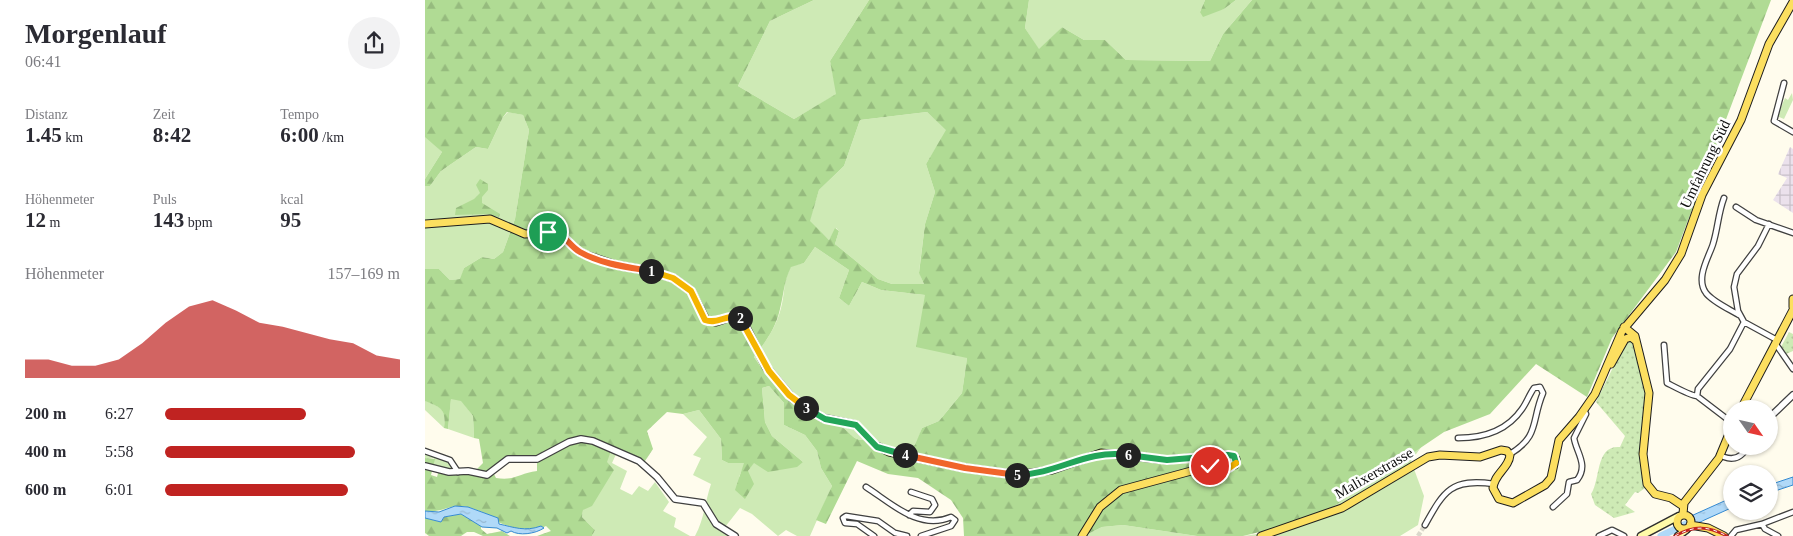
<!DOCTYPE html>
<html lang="de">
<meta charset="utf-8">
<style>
:root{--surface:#fff;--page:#f2f2f3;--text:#2b2b33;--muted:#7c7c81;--accent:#c02321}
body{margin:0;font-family:"Times New Roman",serif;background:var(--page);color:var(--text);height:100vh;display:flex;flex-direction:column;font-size:19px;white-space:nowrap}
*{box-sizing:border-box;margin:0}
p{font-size:16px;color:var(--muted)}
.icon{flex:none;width:28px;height:28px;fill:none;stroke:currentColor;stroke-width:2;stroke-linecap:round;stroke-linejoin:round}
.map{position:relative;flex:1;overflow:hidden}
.drawer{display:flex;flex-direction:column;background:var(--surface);width:425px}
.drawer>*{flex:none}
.needle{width:32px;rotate:124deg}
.tools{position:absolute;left:1298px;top:400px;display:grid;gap:10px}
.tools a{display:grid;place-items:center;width:55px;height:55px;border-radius:50%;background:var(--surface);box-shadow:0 1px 4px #0004;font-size:25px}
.pin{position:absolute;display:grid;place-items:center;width:42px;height:42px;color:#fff;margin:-21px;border:2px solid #fff;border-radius:50%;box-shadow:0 1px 5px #0007}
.km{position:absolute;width:25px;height:25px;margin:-12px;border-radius:50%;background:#222;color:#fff;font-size:14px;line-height:25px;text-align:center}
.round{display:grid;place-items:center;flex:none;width:52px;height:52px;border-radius:26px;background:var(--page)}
.overview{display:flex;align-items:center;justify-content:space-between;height:85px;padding:0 25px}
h1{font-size:28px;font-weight:700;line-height:38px}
.metrics{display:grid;grid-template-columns:repeat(3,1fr);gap:8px;height:85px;padding:5px 25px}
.metrics div{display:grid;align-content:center}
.metrics b{font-size:21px;font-weight:700}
.metrics small{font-size:14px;font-weight:400}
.metrics p{font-size:14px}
.chart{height:140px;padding:10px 25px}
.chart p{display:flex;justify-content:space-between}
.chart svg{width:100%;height:90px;margin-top:5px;fill:var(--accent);opacity:.7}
ul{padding:0 25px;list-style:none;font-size:16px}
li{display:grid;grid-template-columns:80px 60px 1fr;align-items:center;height:38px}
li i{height:12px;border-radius:6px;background:var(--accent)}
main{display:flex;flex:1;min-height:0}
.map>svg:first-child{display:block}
</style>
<main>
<section class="drawer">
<div class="overview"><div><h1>Morgenlauf</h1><p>06:41</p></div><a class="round"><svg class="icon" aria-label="share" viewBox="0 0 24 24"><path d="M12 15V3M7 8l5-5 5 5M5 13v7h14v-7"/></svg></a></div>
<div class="metrics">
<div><p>Distanz</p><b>1.45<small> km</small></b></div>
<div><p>Zeit</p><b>8:42</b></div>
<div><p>Tempo</p><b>6:00<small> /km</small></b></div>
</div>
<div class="metrics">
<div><p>Höhenmeter</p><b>12<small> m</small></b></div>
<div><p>Puls</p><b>143<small> bpm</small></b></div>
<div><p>kcal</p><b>95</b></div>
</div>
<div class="chart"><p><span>Höhenmeter</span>157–169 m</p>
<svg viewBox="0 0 160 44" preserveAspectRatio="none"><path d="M0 44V35L10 35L20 38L30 38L40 35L50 27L60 17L70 9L80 6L90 11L100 17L110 19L120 22L130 25L140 27L150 33L160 35V44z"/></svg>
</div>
<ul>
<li><b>200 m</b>6:27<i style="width:60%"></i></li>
<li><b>400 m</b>5:58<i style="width:81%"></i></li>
<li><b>600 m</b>6:01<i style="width:78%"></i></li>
</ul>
</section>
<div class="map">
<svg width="1368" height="536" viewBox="0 0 1368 536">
<defs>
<pattern id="industrial-grid" width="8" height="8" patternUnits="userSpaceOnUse" patternTransform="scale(1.25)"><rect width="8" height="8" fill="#ebe1ec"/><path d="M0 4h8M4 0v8" fill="none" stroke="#c8c0c9"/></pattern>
<pattern id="forest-firs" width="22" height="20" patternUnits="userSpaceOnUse" patternTransform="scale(1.25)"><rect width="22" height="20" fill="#b0db94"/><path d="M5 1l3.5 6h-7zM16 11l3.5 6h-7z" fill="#96bb7e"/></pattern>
<pattern id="park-dots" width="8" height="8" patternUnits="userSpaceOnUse" patternTransform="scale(1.25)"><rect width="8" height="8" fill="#ceeab5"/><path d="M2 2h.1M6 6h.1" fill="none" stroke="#b0c89a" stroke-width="1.8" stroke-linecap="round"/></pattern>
<pattern id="water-ripples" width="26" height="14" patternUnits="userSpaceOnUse" patternTransform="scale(1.25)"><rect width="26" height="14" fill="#b0d9f8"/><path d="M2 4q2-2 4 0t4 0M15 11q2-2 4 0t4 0" fill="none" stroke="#96b9d3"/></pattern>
</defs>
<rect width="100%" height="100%" fill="#fffced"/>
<path fill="url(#industrial-grid)" d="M1365 147 1368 149V213L1348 200 1362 178 1353 174Z"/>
<path fill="#ceeab5" d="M389 0H444L405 61 412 94 369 119 313 86 345 21Z
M604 0H780L775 12 799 9 811 0H827L798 34 785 61 701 60 680 40H659L637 27 614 50 600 28Z
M1367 93 1368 100 1359 119 1352 116 1360 98 1363 100Z
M83 112 98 115 104 130 90 219 78 252 69 259 57 257 39 268 36 279 25 280 14 269H0V186H5L16 171 51 147 63 149 78 117Z
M502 112 522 130 501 164 510 192 500 224 494 272 499 284H467L453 279 410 244 414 231 411 228 404 240 384 222 394 190 419 166 435 120Z
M0 136 17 152 0 179Z
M390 247 424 270 414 298 424 306 437 282 456 290 500 295 542 358 537 393 514 421 497 428 491 445C476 451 462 447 449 439 424 444 429 431 412 425 408 423 404 423 401 422 372 411 345 382 329 357 341 341 351 328 356 308 360 292 358 282 366 266L379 263Z
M344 386 359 403V425L380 435 392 451 396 468 407 486 385 536H372L361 530 353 536 327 514 315 508 300 527 303 536H270C279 520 280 502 286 484L268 475 276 458 268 455 282 437 258 414 274 410 296 439 297 460 303 463H320L314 477 323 471 329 462H378L347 436 340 422 337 388Z
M0 393 1 401C18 408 21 409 19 428L0 410Z
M26 398 36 400 48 416 49 438 23 429Z
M997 446 986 461 999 496 993 525 975 536H818L832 534 905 509Z
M187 448 193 450 187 463 202 471 195 489 207 495 214 486 223 491 230 482 244 502 238 511 251 518 249 527 265 536H167L170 530 157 517 158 510Z
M0 451 22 459 33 472 7 468 9 458H0Z
M698 525 772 536H659L677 527Z"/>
<path fill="url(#forest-firs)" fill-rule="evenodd" d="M0 0H389L345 21 313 86 369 119 411 94 405 61 444 0H604L600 28 614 49 637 27 659 40H680L701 60 785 61 798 34 827 0H1346L1251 252 1187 338 1162 397 1111 364 1065 414 1019 432 905 509 867 524 818 536H772L698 525 677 527 659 536H539L538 518 526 500 493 478 463 474 432 461 401 524 391 520 407 486 396 468 392 451 380 435 359 425V403L344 386 337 388 340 422 347 436 378 462 372 467 343 472 329 463 323 471 329 484 320 499 310 490 319 463H303L297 460 296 439 274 410 258 414 242 412 222 431 228 449 218 464 187 448 182 462 189 470 167 506 158 510 157 517 170 530 167 536H112L126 531 121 526C108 533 88 529 73 522V518C61 515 47 506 35 506 22 506 15 513 0 511V458L10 459 6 475 12 477 14 470 49 472 58 463 54 439 49 438 48 416 36 401 26 399 23 429 19 428C21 409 17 408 0 401V269H14L25 280 35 279 39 268 57 257 69 259 78 252 90 219 104 130 98 115 82 112 78 117 63 149 51 147 16 171 5 186H0V179L17 152 0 137ZM502 112 521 130 501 164 510 192 500 224 494 273 499 284H467L453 279 410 244 414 231 410 228 404 240 385 221 394 190 419 166 435 120ZM390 247 424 270 414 298 424 306 437 282 456 290 500 295 491 347 542 358 537 393 514 421 497 428 490 445C476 451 462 447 449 439 424 444 429 431 412 425 408 423 404 423 401 422 372 412 345 382 329 357 341 341 351 328 355 309 359 293 359 281 366 267L379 263ZM85 459H112V471C94 473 91 481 71 478L68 472Z
M780 0H811L799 9 778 17 775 12Z
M55 179 63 184V190L57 197V203L75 214 74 217 62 214 30 215 31 208 49 199 55 193 51 185Z
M36 514 56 526V529L62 534 77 531 85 536H58L49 532H42L36 536H4L0 533V518L16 522 19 517Z"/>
<path fill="url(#park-dots)" d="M1364 332 1368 334V351L1361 354 1356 347Z
M1208 338 1223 387 1218 454 1223 486 1213 493 1210 492 1200 505 1210 512 1189 518 1170 505 1166 494C1176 479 1170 445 1195 447L1200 436 1171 402 1199 345Z"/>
<path fill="url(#water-ripples)" stroke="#358ad1" d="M1368 477V485L1344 493V485Z
M1306 498V508L1275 522 1266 516Z
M30 506 43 507 73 518 74 524C88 527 100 532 116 526L119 528C110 534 94 536 86 531L82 533 72 528 57 527 36 514 19 517 16 522 0 518V511L14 512Z"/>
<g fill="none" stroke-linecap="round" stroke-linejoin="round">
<path stroke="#b0d9f8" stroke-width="7" d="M1236 536 1276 517"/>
<path stroke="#dbd8cb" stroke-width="4.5" stroke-dasharray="4.5 2" stroke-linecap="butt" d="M993 536 1000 525"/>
<g stroke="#404040" stroke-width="7">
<path id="minor" d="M1359 83 1349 121 1368 132
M1299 198C1293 214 1293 228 1288 244 1284 257 1270 278 1281 293 1288 302 1304 309 1314 315
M1311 207 1331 220 1368 233
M1344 224 1333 246 1312 274 1309 287 1313 311 1319 322 1352 340
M1350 343 1368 369
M1239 345 1242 383C1248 386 1266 396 1272 396L1306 422
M1272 396 1273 389 1305 349 1319 322
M1033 438C1059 438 1082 431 1097 409 1102 402 1104 395 1109 388L1115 387 1118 393C1106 421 1115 436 1085 454
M0 451 25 460 33 472
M1299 457C1310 461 1318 456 1323 446
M441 487C466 503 494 531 526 517L530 520 526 526 496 536
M1128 507 1142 494 1144 482 1152 480C1164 465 1151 452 1149 438L1161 414 1159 410
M484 515 488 511 505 512 510 505 507 499 486 492
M1337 524 1340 529 1353 536
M1000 525C1019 491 1026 478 1069 484
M449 536 432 524 420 523 418 518 421 516 453 521 470 533 482 536
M1174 536 1187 530 1199 536
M1306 536 1311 530 1337 524 1368 512"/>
</g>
<g stroke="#404040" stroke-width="8">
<path id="tertiary" d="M1344 418 1368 395
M0 466 24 472 43 471 62 475 83 459H112L144 442 156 439 168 441 214 461 232 477 250 499 278 503 291 524 310 536"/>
</g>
<g stroke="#2f2f2f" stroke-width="9">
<path id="secondary" d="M1216 536 1254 516
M1253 536 1261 530"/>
</g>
<g stroke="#1e1e1e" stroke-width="9">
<path id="primary" d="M0 224 65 219 100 234 132 232 153 251 161 255 191 265 225 271 248 278 266 291 281 320 291 322 309 316 318 321 341 367 367 398 398 418 431 425 450 445 464 452 540 468 592 475 627 470 676 453 742 460 801 455 811 459 810 465 804 467H781L696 490 675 507 657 536
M1368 299V307
M1199 327 1210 336 1224 393 1218 454 1222 484 1230 494 1246 498 1258 506
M1186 364 1200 339 1206 337 1211 341
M1316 409 1368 310
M1258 514 1259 503 1294 458 1306 429
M1252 522a7 7 0 1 1 14 0a7 7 0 1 1-14 0Z
M1265 525 1283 528 1299 536
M836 536 917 508 1003 457 1015 455 1055 457 1076 450 1082 451 1085 455C1084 468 1069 474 1068 488L1074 499 1088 503 1120 485 1126 478 1134 440 1154 417 1170 394 1197 331 1240 280 1256 254 1277 195 1316 120 1344 44 1368 2"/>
</g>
<use href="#minor" stroke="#fff" stroke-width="4.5"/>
<use href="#tertiary" stroke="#fff" stroke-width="5.5"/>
<use href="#secondary" stroke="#fffaa8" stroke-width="6"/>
<use href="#primary" stroke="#fcdf60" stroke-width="7"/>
<g stroke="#c02321" stroke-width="3">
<path id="rail" d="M1250 536C1270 525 1283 526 1302 536"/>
</g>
<use href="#rail" stroke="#fff" stroke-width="1" stroke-dasharray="4" stroke-linecap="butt"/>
</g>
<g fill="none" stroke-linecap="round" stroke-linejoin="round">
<g stroke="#fff" stroke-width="10">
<path id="split-1" d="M123 232C139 231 143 245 155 252 176 264 202 267 226 271"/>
</g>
<g stroke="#fff" stroke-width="10">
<path id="split-2" d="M226 271 248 278 266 291 280 320C293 325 302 313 315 318"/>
</g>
<g stroke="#fff" stroke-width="10">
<path id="split-3" d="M315 318 344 371 364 395 381 408"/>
</g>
<g stroke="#fff" stroke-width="10">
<path id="split-4" d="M381 408 400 419 431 425 452 447 480 455"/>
</g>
<g stroke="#fff" stroke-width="10">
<path id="split-5" d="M480 455 540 468 592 475"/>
</g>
<g stroke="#fff" stroke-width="10">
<path id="split-6" d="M592 475C634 474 660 449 703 455"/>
</g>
<g stroke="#fff" stroke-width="10">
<path id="split-7" d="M703 455 742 460 803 455 809 456 811 463"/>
</g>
<g stroke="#fff" stroke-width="10">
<path id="split-8" d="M785 466 804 468 811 463"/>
</g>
<use href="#split-1" stroke="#f0652b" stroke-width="6"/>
<use href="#split-2" stroke="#f5b400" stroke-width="6"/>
<use href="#split-3" stroke="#f5b400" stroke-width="6"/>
<use href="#split-4" stroke="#22a559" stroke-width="6"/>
<use href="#split-5" stroke="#f0652b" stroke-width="6"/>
<use href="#split-6" stroke="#22a559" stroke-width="6"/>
<use href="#split-7" stroke="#22a559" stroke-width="6"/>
<use href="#split-8" stroke="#f5b400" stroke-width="6"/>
</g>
<g text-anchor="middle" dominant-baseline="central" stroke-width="5" stroke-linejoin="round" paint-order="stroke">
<g font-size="15" fill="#0d0d0d" stroke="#fff">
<text transform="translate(1280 164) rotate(-64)">Umfahrung Süd</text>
<text transform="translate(949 473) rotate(-30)">Malixerstrasse</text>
</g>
</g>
</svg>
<div class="tools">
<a><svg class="needle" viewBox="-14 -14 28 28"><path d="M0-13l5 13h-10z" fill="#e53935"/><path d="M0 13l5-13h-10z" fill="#7c7c81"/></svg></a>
<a><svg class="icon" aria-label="layers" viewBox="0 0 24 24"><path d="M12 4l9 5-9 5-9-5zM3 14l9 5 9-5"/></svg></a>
</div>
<div class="pin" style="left:123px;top:232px;background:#1e9e55"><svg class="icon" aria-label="arrive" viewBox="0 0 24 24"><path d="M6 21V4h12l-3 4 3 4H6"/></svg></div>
<div class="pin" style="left:785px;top:466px;background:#d93025"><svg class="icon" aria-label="check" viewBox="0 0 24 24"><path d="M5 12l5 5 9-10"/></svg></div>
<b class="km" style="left:226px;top:271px">1</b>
<b class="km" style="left:315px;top:318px">2</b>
<b class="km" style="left:381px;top:408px">3</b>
<b class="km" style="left:480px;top:455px">4</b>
<b class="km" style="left:592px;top:475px">5</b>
<b class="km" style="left:703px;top:455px">6</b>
</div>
</main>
